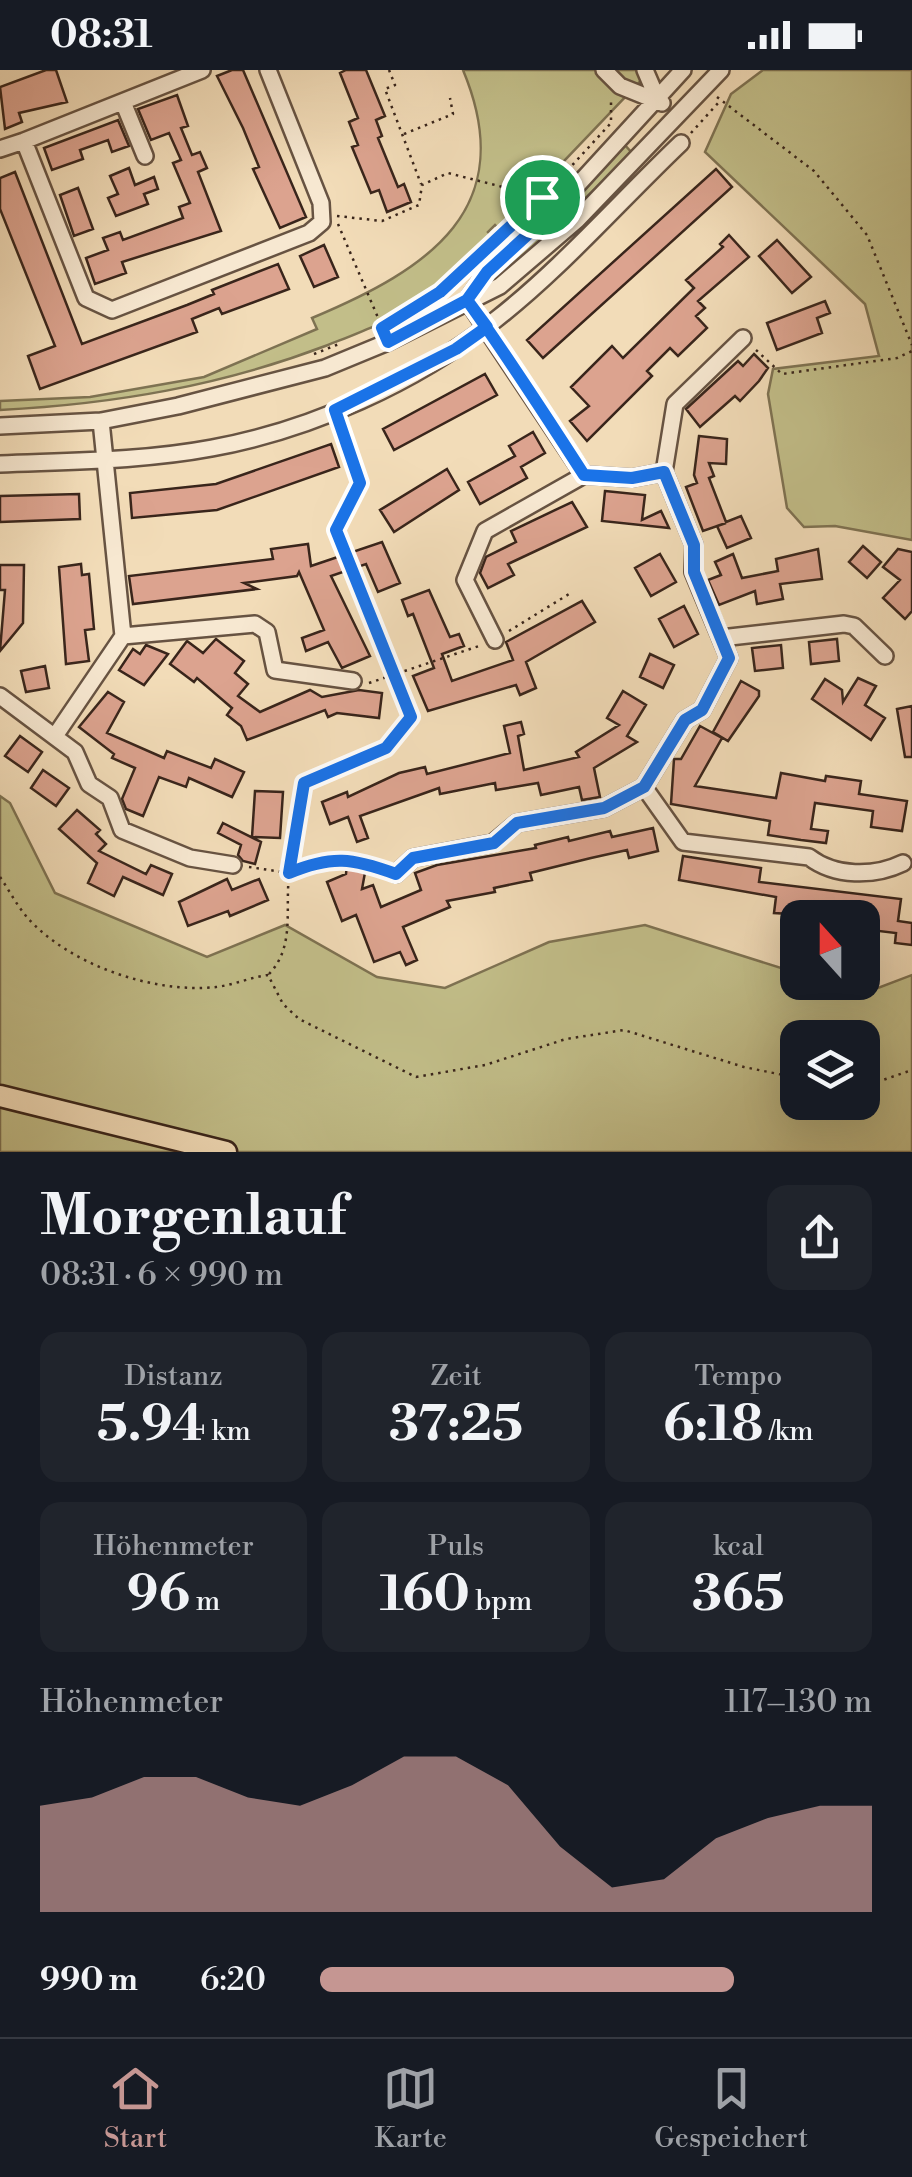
<!DOCTYPE html>
<html lang="de">
<meta charset="utf-8">
<style>
:root{--surface:#171b24;--page:#20242c;--text:#f1f3f6;--muted:#9ea1a6;--line:#363941;--accent:#c59692}
body{margin:0;font-family:"Libre Bodoni",serif;background:var(--page);color:var(--text);height:100vh;display:flex;flex-direction:column;font-size:38px;white-space:nowrap}
*{box-sizing:border-box;margin:0}
p{font-size:32px;color:var(--muted)}
.icon{flex:none;width:55px;height:55px;fill:none;stroke:currentColor;stroke-width:2;stroke-linecap:round;stroke-linejoin:round}
.map{position:relative;height:1082px;overflow:hidden}
.panel{display:flex;flex-direction:column;background:var(--surface);flex:1}
.panel>*{flex:none}
.needle{width:65px;rotate:339deg}
.tools{position:absolute;left:780px;top:830px;display:grid;gap:20px}
.tools a{display:grid;place-items:center;width:100px;height:100px;border-radius:20px;background:var(--surface);box-shadow:0 10px 40px #0002;font-size:50px}
.pin{position:absolute;display:grid;place-items:center;width:85px;height:85px;color:#fff;margin:-42px;border:5px solid #fff;border-radius:50%;box-shadow:0 2px 10px #0007}
.round{display:grid;place-items:center;flex:none;width:105px;height:105px;border-radius:20px;background:var(--page)}
.overview{display:flex;align-items:center;justify-content:space-between;height:170px;padding:0 40px}
h1{font-size:55px;font-weight:700;line-height:75px}
.figures{display:grid;grid-template-columns:repeat(3,1fr);gap:15px;height:170px;padding:10px 40px}
.figures div{display:grid;align-content:center;border-radius:20px;background:var(--page);text-align:center}
.figures b{font-size:50px;font-weight:700}
.figures small{font-size:28px;font-weight:400}
.figures p{font-size:28px}
.chart{height:280px;padding:20px 40px}
.chart p{display:flex;justify-content:space-between}
.chart svg{width:100%;height:180px;margin-top:10px;fill:var(--accent);opacity:.7}
ul{padding:0 40px;list-style:none;font-size:32px}
li{display:grid;grid-template-columns:160px 120px 1fr;align-items:center;height:75px}
li i{height:25px;border-radius:12px;background:var(--accent)}
.status{display:flex;justify-content:space-between;align-items:center;height:70px;padding:0 50px;background:var(--surface);direction:ltr}
.status svg{height:28px;fill:currentColor}
.dock{display:flex;justify-content:space-around;align-items:center;height:140px;border-top:2px solid var(--line);background:var(--surface);font-size:28px;color:var(--muted)}
.dock a{display:grid;justify-items:center;gap:5px}
.dock .active{color:var(--accent)}
.map>svg:first-child{display:block}
</style>
<div class="status"><b>08:31</b><svg viewBox="0 0 49 12"><path d="M0 12V9h3v3zM5 12V6h3v6zM10 12V3h3v9zM15 12V0h3v12zM26 1h20v11H26zM47 4h2v5h-2z"/></svg></div>
<div class="map">
<svg width="912" height="1082" viewBox="0 0 912 1082">
<rect width="100%" height="100%" fill="#f2dcb8"/>
<filter id="stains"><feTurbulence type="fractalNoise" baseFrequency=".002" numOctaves="4"/><feColorMatrix values="0 0 0 0 .2 0 0 0 0 .09 0 0 0 0 .02 0 0 0 .5 -.17"/></filter>
<radialGradient id="worn" r=".72"><stop offset=".6" stop-color="#630" stop-opacity="0"/><stop offset="1" stop-color="#630" stop-opacity=".3"/></radialGradient>
<path fill="#c2be89" stroke="#7e7252" stroke-width="2.5" fill-rule="evenodd" d="M463 0H651L499 159 495 155 488 162 492 166C469 190 446 213 418 232 391 251 358 263 328 275 221 316 114 334 0 340V331L90 327 204 307 317 259 312 248C429 199 521 139 463 0Z
M763 0H912V470L835 456 804 457 787 438 768 324 773 299 879 286 865 234 705 82 731 24Z
M624 74 632 83 502 210 497 204Z
M0 726 10 733 55 823 207 887 285 855 377 907 445 918 549 872 645 855 797 903 798 912 878 918 912 905V1082H0ZM798 968H862V1032H798Z"/>
<path fill="#dca38f" stroke="#39251b" stroke-width="2.5" d="M46 0H56L67 32 19 43 22 52 5 59 0 17Z
M232 0H243L306 147 280 158 253 99 259 97 243 58 217 6Z
M346 0H366L385 46 376 50 382 66 378 68 398 117 404 114 411 132 387 142 379 120 371 123 352 77 358 75 349 52 358 48 340 3Z
M177 25 188 56 181 58 192 85 200 82 207 98 198 102 221 161 122 192 126 203 95 214 86 188 108 180 103 168 120 162 123 170 183 148 179 137 190 133 173 93 181 90 169 63 151 70 138 39Z
M118 50 129 76 112 82 108 70 80 80 83 89 52 100 44 78Z
M129 98 135 115 154 107 158 119 144 124 148 134 116 146 108 128 118 124 110 106Z
M716 99 732 117 543 288 527 270Z
M15 102 82 274 187 235 214 224 212 220 278 194 289 219 222 244 219 238 192 249 197 262 40 319 28 286 55 276 0 139V108Z
M78 118 93 159 74 166 60 125Z
M729 165 749 187 698 231 705 238 696 246 707 258 678 286 670 278 647 301 652 306 587 371 570 351 589 336 571 317 612 276 623 288 694 218 686 210 723 177 720 174Z
M777 170 811 207 792 223 759 186Z
M324 175 338 207 314 217 300 186Z
M825 231 830 243 817 248 822 263 777 280 767 253Z
M754 284 768 298 759 311 740 331 735 326 700 357 686 339 738 291 743 296Z
M485 304 497 325 394 380 383 359Z
M533 362 545 383 521 397 527 408 480 434 468 412 515 386 509 376Z
M699 366 727 369 726 394 709 393 714 406 709 408 726 452 741 446 751 468 727 478 717 456 726 453 703 461 686 417 697 413 694 405Z
M331 374 339 397 217 440 132 448 130 423 216 414Z
M447 399 459 420 394 462 380 440Z
M605 421 645 425 642 450 661 441 669 458 602 451Z
M79 424 80 449 0 452V426Z
M572 432 587 457 508 494 514 505 488 518 480 503 486 487 516 472 511 461Z
M382 472 400 513 378 522 366 494 331 506 370 586 342 598 328 572 306 581 302 568 324 560 299 502 297 506 244 513 257 519 133 534 129 506 273 489 271 479 308 474 311 496Z
M863 476 881 492 867 508 849 492Z
M818 479 822 509 780 514 783 529 757 534 755 521 719 535 708 510 721 505 715 492 733 484 742 508 778 501 776 489Z
M898 479 912 482V541L905 549 883 528 900 510 883 497Z
M660 484 676 512 651 526 635 498Z
M81 494 82 505 89 504 94 559 85 560 89 591 66 594 59 497Z
M0 495H24L23 553 0 581 5 520H0Z
M429 520 450 567 459 564 464 576 442 584 452 611 513 590 506 572 582 531 595 552 526 592 536 618 520 625 516 615 428 641 413 606 434 598 413 544 408 546 402 530Z
M684 536 698 564 674 577 659 549Z
M216 569 244 591 235 603 248 614 238 626 260 642 310 620 322 627 359 620 382 623 379 648 337 643 328 647 325 640 247 670 241 656 227 645 232 638 197 608 194 612 170 594 187 571 203 583Z
M837 569 839 591 811 594 809 572Z
M146 575 168 584 144 615 119 600 133 579 140 584Z
M781 575 783 598 755 601 752 578Z
M650 584 674 595 663 618 640 607Z
M45 596 49 618 26 622 21 601Z
M858 608 876 616 865 635 885 648 871 670 812 629 825 609 842 620 843 632Z
M741 611 759 621V626L728 671 713 662Z
M623 621 646 635 627 666 637 672 594 698 600 727 582 730 579 717 541 725 538 713 496 720 495 713 440 724 439 718 360 746 368 768 357 772 348 747 330 754 322 732 347 722 348 727 399 703 425 697 427 704 510 683 504 656 521 652 524 664 518 666 524 700 579 687 576 682 619 655 607 648Z
M108 622 124 632 107 663 164 688 167 681 211 698 215 689 244 702 232 727 189 708 186 717 159 707 143 746 126 739 122 729 135 698 112 688 114 684 79 657Z
M912 636V687H905L897 639Z
M700 656 722 668 695 716 776 728 781 703 825 711 826 706 861 711 859 724 907 731 902 761 871 757 873 741 815 733 811 759 828 761 826 773 801 770 768 765 770 751 671 734 674 689H681Z
M20 666 42 682 28 702 5 686Z
M43 700 69 718 56 736 31 718Z
M255 721 283 722 280 768 252 767Z
M77 740 100 760 96 764 106 774 99 781 146 804 151 795 172 804 163 825 123 807 114 826 88 813 97 793 59 759Z
M223 753 261 772 255 794 243 791 238 785 241 775 218 763Z
M653 758 658 781 629 788 627 780 591 788 530 803 532 810 494 818 495 822 447 831 450 837 403 857 417 890 406 895 400 882 374 892 356 845 342 851 327 812 346 804 347 794 366 797 362 819 373 815 381 837 421 820 415 803 437 795 536 778 535 775 568 767 569 771 610 761 612 767Z
M683 786 761 798 759 812 901 829 898 851 912 853V875L895 873 896 863 862 859V848L774 843 776 827 679 810Z
M227 809 232 820 259 809 268 830 230 846 228 841 188 856 179 832Z"/>
<g fill="none" stroke-linecap="round" stroke-linejoin="round">
<g stroke="#675342" stroke-width="20">
<path id="minor" d="M604 0 620 16 662 33
M645 0 657 28
M123 32 145 86
M24 71 202 0
M0 79 24 71 86 228 112 240 309 163 322 152 321 133 268 0
M470 226 487 202 563 131 683 0
M467 230 584 405 632 408 664 402
M0 356 101 351 178 336 325 298 388 272 500 216 577 150 721 0
M0 394C70 391 143 391 212 378 311 360 415 313 494 251 561 199 619 132 681 73
M664 402 675 334 743 268
M123 566 255 554 267 562 275 600 353 611
M721 568 844 554 854 556 885 586
M495 570 465 510 485 461 584 405
M0 626 75 682 89 714 110 728 122 760 190 788 233 795
M55 666 123 566 101 351
M644 717 685 650 702 640 729 588 693 502 694 475 664 402
M644 717 683 772 809 787C835 807 874 807 903 793
M396 804 413 788 493 773 517 753 604 738 644 717"/>
</g>
<g stroke="#39251b" stroke-width="25">
<path id="major" d="M0 1026 226 1082"/>
</g>
<path stroke="#39251b" stroke-width="2.5" stroke-dasharray="2.5 5" stroke-linecap="butt" d="M389 0 395 15 385 19 421 114
M717 27 814 101 867 165 912 275
M691 63 719 32
M404 64 453 44 450 28
M542 128 611 53V28
M337 146 382 151 419 135 422 115 448 103 542 127
M338 154 382 257
M397 249 439 222 475 192
M756 280 782 304 897 288 912 281
M314 284 339 274
M509 561 569 524
M369 613 479 576
M249 797 289 803 324 788 381 798
M0 807C9 820 16 834 26 846 67 894 153 924 216 917 234 915 251 907 268 905L283 934 299 949 416 1007 485 995 566 969 624 960 744 997 798 1008
M269 904C295 877 285 840 289 806 292 775 300 744 304 713L386 678 411 647 336 460 361 413 341 355
M862 1011H880L912 1000"/>
<use href="#minor" stroke="#f7e8d1" stroke-width="15"/>
<use href="#major" stroke="#f2dcb8" stroke-width="20"/>
</g>
<g fill="none" stroke-linecap="round" stroke-linejoin="round">
<g stroke="#fff" stroke-width="20">
<path id="route" d="M542 127 440 222 382 258 388 272 467 230 487 257 456 279 335 340 360 413 336 460 411 647 386 678 304 713 289 803C332 785 352 788 396 804L413 788 494 773 517 753 604 738 644 717 685 650 702 640 729 588 694 502V475L664 402 632 408 584 405C546 346 508 287 467 230L487 202 563 132 542 127"/>
</g>
<use href="#route" stroke="#1a73e8" stroke-width="12"/>
</g>
<rect width="100%" height="100%" filter="url(#stains)"/>
<rect width="100%" height="100%" fill="url(#worn)"/>
</svg>
<div class="tools">
<a><svg class="needle" viewBox="-14 -14 28 28"><path d="M0-13l5 13h-10z" fill="#e53935"/><path d="M0 13l5-13h-10z" fill="#9ea1a6"/></svg></a>
<a><svg class="icon" aria-label="layers" viewBox="0 0 24 24"><path d="M12 4l9 5-9 5-9-5zM3 14l9 5 9-5"/></svg></a>
</div>
<div class="pin" style="left:542px;top:127px;background:#1e9e55"><svg class="icon" aria-label="arrive" viewBox="0 0 24 24"><path d="M6 21V4h12l-3 4 3 4H6"/></svg></div>
</div>
<section class="panel">
<div class="overview"><div><h1>Morgenlauf</h1><p>08:31 · 6 × 990 m</p></div><a class="round"><svg class="icon" aria-label="share" viewBox="0 0 24 24"><path d="M12 15V3M7 8l5-5 5 5M5 13v7h14v-7"/></svg></a></div>
<div class="figures">
<div><p>Distanz</p><b>5.94<small> km</small></b></div>
<div><p>Zeit</p><b>37:25</b></div>
<div><p>Tempo</p><b>6:18<small> /km</small></b></div>
</div>
<div class="figures">
<div><p>Höhenmeter</p><b>96<small> m</small></b></div>
<div><p>Puls</p><b>160<small> bpm</small></b></div>
<div><p>kcal</p><b>365</b></div>
</div>
<div class="chart"><p><span>Höhenmeter</span>117–130 m</p>
<svg viewBox="0 0 160 44" preserveAspectRatio="none"><path d="M0 44V18L10 16L20 11L30 11L40 16L50 18L60 13L70 6L80 6L90 13L100 28L110 38L120 36L130 26L140 21L150 18L160 18V44z"/></svg>
</div>
<ul>
<li><b>990 m</b>6:20<i style="width:75%"></i></li>
</ul>
</section>
<nav class="dock">
<a class="active"><svg class="icon" aria-label="home" viewBox="0 0 24 24"><path d="M3 11l9-7 9 7M6 9v11h12V9"/></svg>Start</a>
<a><svg class="icon" aria-label="map" viewBox="0 0 24 24"><path d="M3 6l6-2 6 2 6-2v14l-6 2-6-2-6 2zM9 4v14M15 6v14"/></svg>Karte</a>
<a><svg class="icon" aria-label="saved" viewBox="0 0 24 24"><path d="M7 4h10v16l-5-4-5 4z"/></svg>Gespeichert</a>
</nav>
